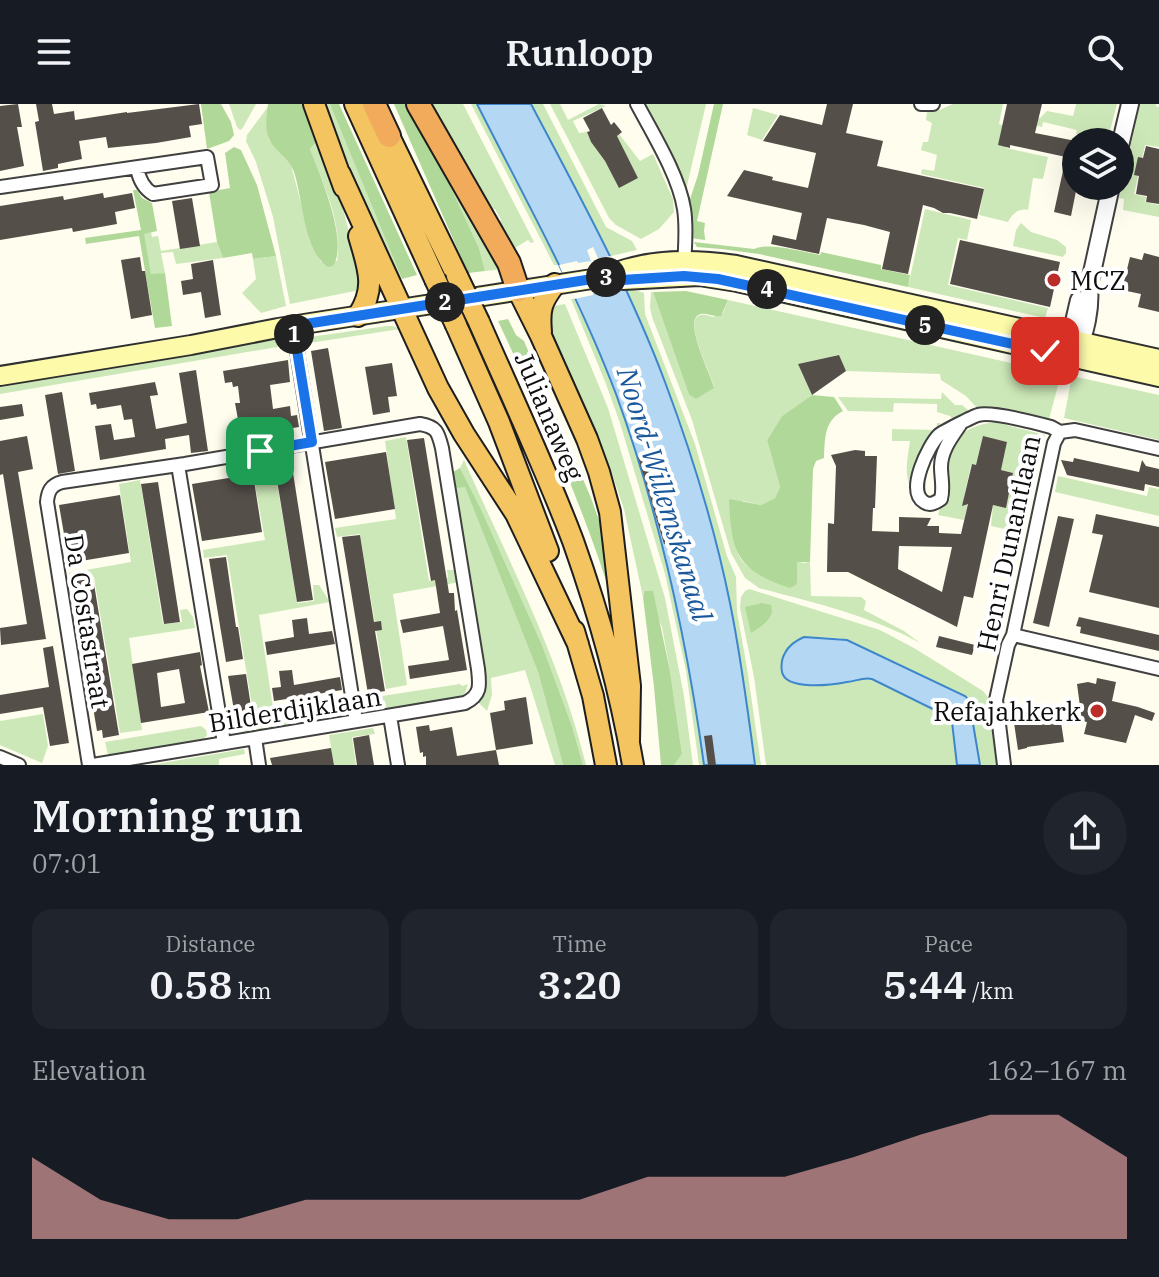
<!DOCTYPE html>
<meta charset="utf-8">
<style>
:root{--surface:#171b24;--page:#20242c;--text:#f1f3f6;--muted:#9ea1a6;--accent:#d89a9a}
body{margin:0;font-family:"IBM Plex Serif",serif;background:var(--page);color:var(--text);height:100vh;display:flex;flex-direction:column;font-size:30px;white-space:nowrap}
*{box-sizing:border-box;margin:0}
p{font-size:26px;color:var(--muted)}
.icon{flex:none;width:44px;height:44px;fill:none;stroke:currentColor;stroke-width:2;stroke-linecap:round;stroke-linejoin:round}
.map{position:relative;height:661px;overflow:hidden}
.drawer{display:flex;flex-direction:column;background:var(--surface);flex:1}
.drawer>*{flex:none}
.fabs{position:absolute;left:1062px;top:24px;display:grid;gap:16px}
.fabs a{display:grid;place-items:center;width:72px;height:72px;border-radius:50%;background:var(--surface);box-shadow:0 8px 32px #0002;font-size:40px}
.pin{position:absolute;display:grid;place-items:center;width:68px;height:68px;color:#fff;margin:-34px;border-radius:16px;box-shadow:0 4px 12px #0006}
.km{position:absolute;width:40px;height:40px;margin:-20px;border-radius:50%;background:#222;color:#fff;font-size:22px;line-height:40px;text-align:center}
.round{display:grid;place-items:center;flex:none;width:84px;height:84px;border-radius:42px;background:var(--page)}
.summary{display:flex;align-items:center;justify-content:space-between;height:136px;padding:0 32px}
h1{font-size:44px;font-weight:600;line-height:60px}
.metrics{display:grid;grid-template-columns:repeat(3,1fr);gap:12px;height:136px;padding:8px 32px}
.metrics div{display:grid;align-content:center;border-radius:20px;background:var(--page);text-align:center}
.metrics b{font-size:40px;font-weight:600}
.metrics small{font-size:22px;font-weight:400}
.metrics p{font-size:22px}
.chart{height:224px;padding:16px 32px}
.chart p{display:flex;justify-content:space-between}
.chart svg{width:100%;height:144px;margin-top:8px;fill:var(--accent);opacity:.7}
header{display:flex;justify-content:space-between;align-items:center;height:104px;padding:0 32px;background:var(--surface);font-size:36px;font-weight:600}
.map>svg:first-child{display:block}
</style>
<header><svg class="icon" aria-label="menu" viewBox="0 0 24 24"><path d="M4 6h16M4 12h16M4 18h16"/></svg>Runloop<svg class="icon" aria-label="search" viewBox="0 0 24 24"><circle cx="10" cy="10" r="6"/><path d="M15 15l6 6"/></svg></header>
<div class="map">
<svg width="1159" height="661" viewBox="0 0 1159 661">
<rect width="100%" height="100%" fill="#fffdee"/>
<path fill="#cde8b8" d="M229 0H256L242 25 240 26 237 23Z
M303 0H308L339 90 348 124 360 186 290 200 273 113 256 58 246 37 247 31 267 4 266 20 269 36 291 61 308 126 321 158 337 157C343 119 323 80 310 45L316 38Z
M325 0H330L332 4 402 175 398 176 364 100Z
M422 0H463L534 138 531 139 528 136 515 144 516 147 512 149 509 133 499 118 501 116 495 105 492 106 472 71 469 72Z
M471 0H477L559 161H554Z
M531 0H543L606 123 632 137 637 146 611 152Z
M550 0H560L568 16 599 0 606 2 573 17 579 29 587 28 591 38 605 57 619 83 638 74 617 32 619 30 640 57 653 50 673 95 674 108 659 125 641 135 616 121 609 114Z
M644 0H706L686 86Z
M953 0H1003L999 20 1005 22 1009 31 1006 44 1048 53 1043 75 1033 74 1028 106C1018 104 1012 110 1008 118L979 111 984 84 921 70 922 65 934 67 937 51 921 46 923 38H928L932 19 926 16 927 8 937 7Z
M1076 0H1117L1107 38H1086L1087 33 1076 30 1077 26 1043 18 1042 23 1017 17 1018 9 1040 14 1047 7 1073 12Z
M1140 0H1156V2L1159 3V43L1145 41 1134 90 1146 93 1145 98 1159 101V113L1123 106 1124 95 1119 94Z
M753 4 778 11 762 36 747 31Z
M437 54 505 165 485 167 479 144Z
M925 105 971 116 967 136 958 134 948 181 1048 204 1045 214 908 183Z
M1021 119 1031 128 1057 136 1066 143V149L1063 153 1013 142 1016 126Z
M151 128 152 133 158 132 161 147 217 138 223 154 176 160 173 148 161 149 165 169 151 171 143 129Z
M276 152 286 202 261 209 242 189 256 175 253 155Z
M631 185 644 189 645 210 695 340 727 452 736 473 737 508 747 564 761 661H755L738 543 720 455 681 322 664 275 626 186Z
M651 188H653L689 291 696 295 714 283C711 268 672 197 713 213L723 209 728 196 1061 270 1048 319 976 303 966 292 941 276 940 270 846 267 838 251 798 260 812 291 782 312 767 336 780 383 775 394 761 401 743 397C741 411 736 428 737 442 738 469 775 474 796 481L797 457 803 459 810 458 811 492 861 493 866 497 864 506 904 527 920 539C869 511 814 499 759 484L745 474 731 449 692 316 652 213 650 203Z
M765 190 1040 252 1039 257 764 196Z
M571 195H574C589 226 604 258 616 291 659 410 686 536 704 661H699L686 567 665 470 620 319 606 280Z
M565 200 608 304 665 494 684 592 693 661H674L682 650 670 567 662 523 646 487 643 493 624 405 610 364 547 217 548 203Z
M387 222H393L400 225 303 240 305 235 310 233Z
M278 231 287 236 289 241 0 290V279L268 236 273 232Z
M1072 272 1159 291V336L1064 314Z
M942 288 955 301H962L968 306 966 312 955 317 950 312 937 308V300L894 299 893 308 848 307 838 293 941 295Z
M995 318 1045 331 1023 429 991 422 993 401 1006 403 1013 369 1001 366 1007 338 983 333 976 361H971L964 393 969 395 964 416 938 411 940 404 950 395C950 384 948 373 948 362 947 333 970 321 995 318Z
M937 319H940L944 324 914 390C903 372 907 358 910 337H892V325L937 326Z
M406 333 429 477 448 474 447 466H454L458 470 460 478 393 490 407 581 386 585 360 430 337 433 335 424 396 415 385 337Z
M273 355 297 499 314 497 313 481H319L330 498 259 511 273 604 253 607 227 451 204 454 203 446 265 436 251 358Z
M464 356C508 456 560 554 586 661H583L572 622 542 541 481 405 460 364Z
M1058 372 1147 392 1149 383 1159 385V412L1055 388Z
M140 376 163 520 182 518 180 506 187 505 193 513 195 524 129 534 142 626 120 629 94 473 71 475 69 469 131 458 119 380Z
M465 382 538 568 563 661H555L525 566 491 574 492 591 487 607 478 598C484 591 485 584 484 575L456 384Z
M749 485 880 526 914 544 983 587 990 596 999 661H980L969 596 965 592 847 536 840 534 805 533 796 536 782 559V570L791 579 799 581 846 579 865 573 886 581 950 613 952 618 957 661H766L754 573 740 504 741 493 745 487Z
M460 580 462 582 468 580 465 589 459 594 376 607 371 605 369 594Z
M333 600 338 602 339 609 336 613 247 630 240 628 237 619 240 615Z
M43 610 48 642 42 659 0 641V617Z
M201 622 206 626 207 631 204 635 108 651 105 638Z
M373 624 375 630 352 633 356 661H334L329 631Z
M244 645 245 650 219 655V661H151Z"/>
<path fill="#b0d898" d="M201 0H221L231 18 234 31 229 37 207 45Z
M268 0H303L316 38 310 45C320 71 349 138 333 162L328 163C303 146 303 94 294 68 289 53 272 46 268 32 265 22 266 10 268 0Z
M330 0H339L417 171 402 175Z
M394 0H407L437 54 479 144 485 167 468 169Z
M714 0H723L697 117 705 119 704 127 705 134V136L690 134 689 98 698 71Z
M234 43 241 46 257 81 276 152 253 155 252 149 223 154 217 138 209 88 230 84 225 49Z
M133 86H137L142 94 152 99 157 127 144 130 151 170 165 169 172 222 155 224 139 132 86 140 85 134 141 126Z
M694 138 754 145C767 138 804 148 820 151L821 148 881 161V165L910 171 908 183 759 150 721 145 697 143Z
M686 187 728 196 721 212C713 213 708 209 701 210 681 214 711 270 714 284L696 295 689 291 653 188Z
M508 215 516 231 524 237 591 394 601 422 611 455 615 505C585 405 542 311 498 217Z
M812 291 834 293 843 307C824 317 825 334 824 354L816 357 813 365 810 458H797V478L796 481 790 484C737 467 731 448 729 395L761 401 775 394 780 383 767 336 782 312Z
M460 364 481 405 542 541 572 622 583 661H563L538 568 465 383 456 384 453 368Z
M645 487H653L670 567 682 650 674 661H661L654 583 643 493Z
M762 499 771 501C776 514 760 523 751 529L745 503Z"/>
<path fill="#b4d7f4" stroke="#3d86ca" stroke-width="2" d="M477 0H531C579 91 629 182 665 278 692 350 715 425 730 499 741 553 748 607 755 661H704C687 537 659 408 616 290 578 190 525 95 477 0Z
M804 533 847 536 965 592 969 596 980 661H957L952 618 949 613 872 575C863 573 857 577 847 578 832 581 786 587 782 568 781 562 782 554 785 549 789 541 797 536 804 533Z"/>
<path fill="#fffdee" d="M593 143 598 154 611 152 626 186 593 189V191L574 195 559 161 577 157 578 159 591 157 587 146Z"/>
<path fill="#554f4a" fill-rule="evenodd" d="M18 0 22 23H17L24 62 0 67V2Z
M36 0H52L54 10 74 7 75 16 127 8V9L199 0 202 20 189 22 191 33 156 39 108 44 106 33 79 37 82 55 58 60V64L43 67 35 18 39 17Z
M827 0H853L846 29 883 37 877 62 984 85 977 115 950 109H943L934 104 923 101 908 170 882 165 890 128 864 121 827 114 819 150 771 140 773 131 796 136 802 109 727 92 744 66 773 73 772 76 808 84 816 49 763 37 780 11 822 21Z
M1007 0H1042L1035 29 1076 37 1077 82 1071 112 1054 108 1066 53 1010 41V44L998 41Z
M602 4 611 21 614 18 622 28 617 32 638 74 619 84 605 57 591 38 587 28 590 27 583 14Z
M1146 42 1159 45V100L1146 98 1147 92 1136 90 1139 72 1134 71 1138 53 1143 54Z
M103 89 104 94 132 89 135 104 115 108 117 120 73 128 72 124 0 136V102L63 92 64 96Z
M192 94 200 142 180 145 172 97Z
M960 136 1060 158 1050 203 950 180Z
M1144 149 1159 153V208L1138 203 1141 190 1122 186 1130 153 1142 156Z
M140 153 142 167H145L152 211 131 215 121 156Z
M213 156 221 211 205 214 201 188 183 191 181 177 193 175 191 160Z
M328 244 342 324 324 327 311 247Z
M839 251 846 267 812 291 798 260Z
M288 256 290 278 270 281 273 305 290 302 291 312 297 311 299 323 234 334 231 322 239 321 235 299H240L238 282 233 283 232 278 225 279 223 267Z
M392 259 397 292 388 293 390 308 373 311 365 263Z
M196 266 208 347 191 349 189 331 165 335 166 345 100 356 95 322 111 320 114 336 135 333 132 315 124 316 121 301 97 305 96 300 91 301 89 289 155 278 158 291 150 292 156 325 187 319 179 269Z
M62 288 75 367 58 370 45 291Z
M22 300 24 312 0 316V303Z
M27 332 33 365 18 368 46 535 1 541 0 524 27 520 3 370 0 371V337Z
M983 332 1007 338 1001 366 1013 369 1006 404 993 401 973 494 964 492 957 523 848 468H827L828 419 834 420 836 362 831 351 855 346 865 347V352H877L875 404H873L872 427 899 428V413L931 414 927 422H939V429L961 430 968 400 962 402 972 360 976 361ZM899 442 952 443 942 488 898 465Z
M424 334 449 489H454L455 507 457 506 467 566 410 575 408 562 449 556 443 522 403 529 400 516 440 509 435 476 431 477 407 336Z
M386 348 395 405 335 415 325 358Z
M646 351 672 438 664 440 638 353Z
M1074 354 1139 368 1142 356 1146 362 1159 365V383L1145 380 1144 387 1067 371 1061 356 1073 358Z
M291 356 313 496 297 498 274 358Z
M253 370 262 428 202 437 192 380Z
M158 378 180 518 164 520 141 380Z
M120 391 129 449 69 459 59 401Z
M1096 410 1159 423V504L1089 488 1103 431 1092 429Z
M1058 412 1074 415 1049 523 1033 519Z
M360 431 374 518 381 517 382 526 375 527 385 587 368 590 342 433Z
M226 453 236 523H238L243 555 226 558 209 455Z
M93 474 119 631 103 634 102 626 97 627 72 478Z
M1079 513 1159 531V547L1080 529 1081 523 1076 522Z
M307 514 309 530 332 527 335 540 267 551 265 538 294 533 292 516Z
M939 532 975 541 972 551 936 543Z
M53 542 69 639 50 642 43 603 0 610V591L49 583 43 544Z
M200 548 202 561 200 562 209 608 141 619 132 560ZM179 565 185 599 161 603 157 569Z
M292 566 294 581 340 573 342 586 274 597 272 584 281 583 279 567Z
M246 570 252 609 235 612 228 572Z
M1097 574 1116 578 1112 597 1138 603 1155 609 1152 617 1135 611 1126 639 1084 630 1087 618 1082 617 1077 580 1088 578 1096 580Z
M526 593 533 640 496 646 499 661H426V652L423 653V648L420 649 416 623 429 621 430 627 452 623 457 652 496 646 490 609 505 606 504 597Z
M1059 605 1064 638 1027 643V644L1018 646 1013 612Z
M369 631 374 661H357L353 634Z
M712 631 716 661H708L704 632Z
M331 644 334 661H272L270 654Z"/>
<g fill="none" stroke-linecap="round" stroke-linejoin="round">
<g stroke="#404040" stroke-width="16">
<path id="minor" d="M637 0C653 30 679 72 684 105 687 123 685 144 684 162
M921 0H933
M0 83 207 53 212 81 153 90C143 84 139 75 137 64
M293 222 356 617
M960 321C951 334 941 347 941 363 941 374 944 384 941 395 935 399 930 402 924 398 906 387 928 342 939 331 942 328 974 312 978 311 991 307 1036 319 1051 323L1060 328
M1060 328 1075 326 1159 345
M178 361 224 639
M1013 531 1159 565
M390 612 398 661
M255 634 259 661
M0 653 19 661
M89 661 47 398C48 387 51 381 62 378L185 360 420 320C437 323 438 328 442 344L478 565C480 582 481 591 465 599L93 661
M1004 661 996 596 1008 541 1013 531 1054 339 1060 328"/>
</g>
<g stroke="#404040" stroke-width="20">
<path id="tertiary" d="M1120 42 1130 0
M1072 248 1070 235 1079 196
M1076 248C1086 230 1091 203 1089 182L1111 82"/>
</g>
<g stroke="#2f2f2f" stroke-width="22">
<path id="secondary" d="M623 176 699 172 737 178 1159 273
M0 272 191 241 278 224 605 173C644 154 694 155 736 161L1159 255"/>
</g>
<g stroke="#1e1e1e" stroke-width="24">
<path id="trunk" d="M314 0 344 83
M355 0 435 175
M389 32 457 172
M340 70 438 284 464 330 516 410 578 540
M518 186 541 232 587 335 599 368 610 408 630 582 629 637
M358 212C377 183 368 164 359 132
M479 218C511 291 545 363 573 437 599 510 620 585 633 661
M456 221 499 318 548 447
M541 228C539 205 541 198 555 180
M574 527 593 592 606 661"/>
</g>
<g stroke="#1e1e1e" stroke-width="26">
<path id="motorway" d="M374 0 389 32
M418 0 509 159 518 186"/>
</g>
<use href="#minor" stroke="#fff" stroke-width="12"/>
<use href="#tertiary" stroke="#fff" stroke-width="16"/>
<use href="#secondary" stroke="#fdfaaa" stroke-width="18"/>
<use href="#trunk" stroke="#f3c460" stroke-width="20"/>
<use href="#motorway" stroke="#f1ab5a" stroke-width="22"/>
<g stroke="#1e1e1e" stroke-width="24" stroke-linecap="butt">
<path id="trunk-bridge" d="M457 172 479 218
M435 175 456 221"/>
</g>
<use href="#trunk-bridge" stroke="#f3c460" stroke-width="20"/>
</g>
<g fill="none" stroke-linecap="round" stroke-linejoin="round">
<g stroke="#fff" stroke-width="16">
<path id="route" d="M260 347 312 338 293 222 605 173 622 176 684 172 718 175 1045 247"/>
</g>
<use href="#route" stroke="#1a73e8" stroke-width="10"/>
</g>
<g fill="#ba2d29" stroke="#fff" stroke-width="3">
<circle cx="1054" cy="176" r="8"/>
<circle cx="1097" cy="607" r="8"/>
</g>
<g text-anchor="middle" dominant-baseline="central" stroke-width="8" stroke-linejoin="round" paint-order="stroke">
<g font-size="26" fill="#0d0d0d" stroke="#fff" text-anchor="start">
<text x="1070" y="176">MCZ</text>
<text x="1081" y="607" text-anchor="end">Refajahkerk</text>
</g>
<g font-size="26" fill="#0d0d0d" stroke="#fff">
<text transform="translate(550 312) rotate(67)">Julianaweg</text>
<text transform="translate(1008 439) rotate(-78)">Henri Dunantlaan</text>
<text transform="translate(88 517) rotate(81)">Da Costastraat</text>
<text transform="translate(295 605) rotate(-9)">Bilderdijklaan</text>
</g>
<g font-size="28" font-style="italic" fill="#1a589c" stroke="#fff">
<text transform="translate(665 390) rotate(73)">Noord-Willemskanaal</text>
</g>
</g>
</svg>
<div class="fabs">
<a><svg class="icon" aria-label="layers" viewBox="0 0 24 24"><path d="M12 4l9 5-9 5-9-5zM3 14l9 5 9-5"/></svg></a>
</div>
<div class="pin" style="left:260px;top:347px;background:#1e9e55"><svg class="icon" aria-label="arrive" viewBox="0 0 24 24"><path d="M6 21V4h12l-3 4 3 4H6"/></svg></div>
<div class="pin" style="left:1045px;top:247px;background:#d93025"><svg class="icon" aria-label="check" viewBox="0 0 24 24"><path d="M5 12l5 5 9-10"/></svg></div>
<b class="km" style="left:294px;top:230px">1</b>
<b class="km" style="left:445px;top:198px">2</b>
<b class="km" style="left:606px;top:173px">3</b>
<b class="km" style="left:767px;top:185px">4</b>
<b class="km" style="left:925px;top:221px">5</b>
</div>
<section class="drawer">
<div class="summary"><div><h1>Morning run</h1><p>07:01</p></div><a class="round"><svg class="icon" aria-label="share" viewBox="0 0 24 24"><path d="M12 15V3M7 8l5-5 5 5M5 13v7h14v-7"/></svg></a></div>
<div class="metrics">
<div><p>Distance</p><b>0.58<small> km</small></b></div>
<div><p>Time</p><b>3:20</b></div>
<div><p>Pace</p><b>5:44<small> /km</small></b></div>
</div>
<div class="chart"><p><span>Elevation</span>162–167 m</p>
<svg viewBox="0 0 160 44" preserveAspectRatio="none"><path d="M0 44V19L10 32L20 38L30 38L40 32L50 32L60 32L70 32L80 32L90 25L100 25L110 25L120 19L130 12L140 6L150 6L160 19V44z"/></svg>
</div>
</section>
